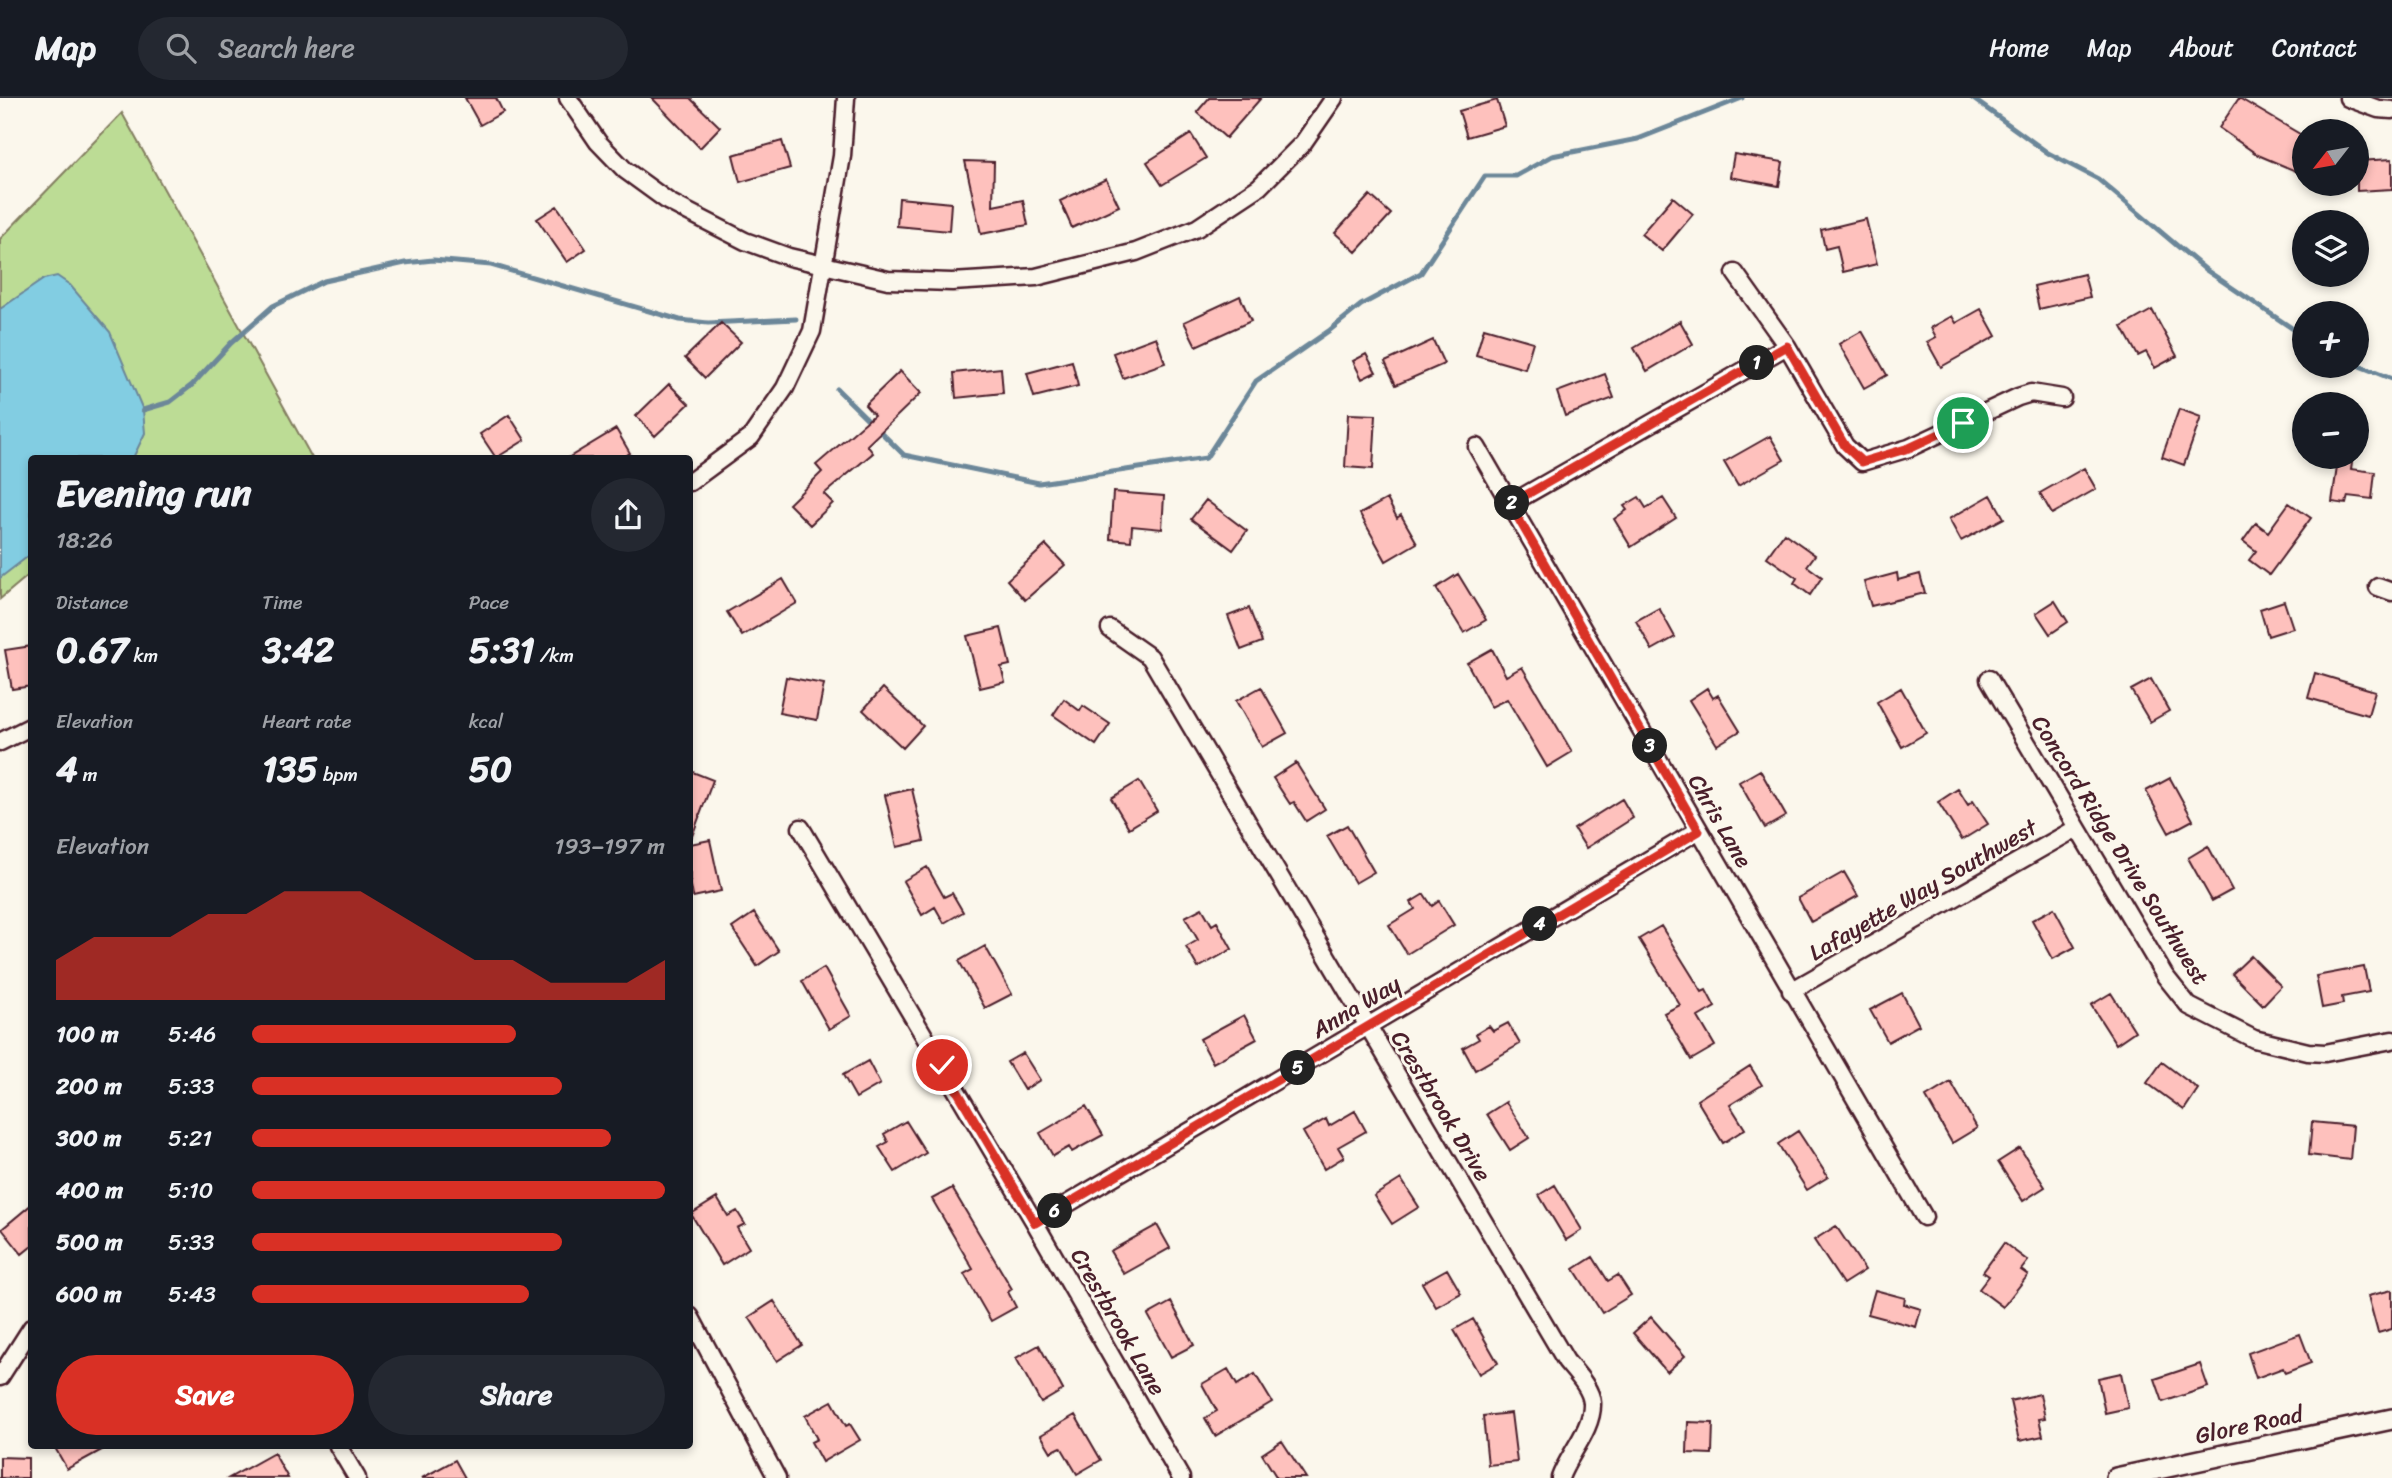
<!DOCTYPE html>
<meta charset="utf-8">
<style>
:root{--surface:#171b24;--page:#242831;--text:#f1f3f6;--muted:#9ea1a6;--line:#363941;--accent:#d93025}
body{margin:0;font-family:Sriracha,sans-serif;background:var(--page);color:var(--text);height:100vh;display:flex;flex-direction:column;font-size:26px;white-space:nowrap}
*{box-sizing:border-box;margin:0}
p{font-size:23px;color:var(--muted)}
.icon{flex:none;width:38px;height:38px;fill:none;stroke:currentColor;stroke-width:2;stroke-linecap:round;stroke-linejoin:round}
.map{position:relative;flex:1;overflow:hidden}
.drawer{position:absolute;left:28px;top:357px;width:665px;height:994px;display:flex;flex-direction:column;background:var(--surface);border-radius:7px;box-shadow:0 4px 10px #0003}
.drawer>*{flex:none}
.needle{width:46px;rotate:239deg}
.buttons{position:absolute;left:2292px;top:21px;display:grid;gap:14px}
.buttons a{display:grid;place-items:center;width:77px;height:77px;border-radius:50%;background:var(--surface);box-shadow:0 4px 10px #0003;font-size:35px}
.pin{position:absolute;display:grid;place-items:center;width:60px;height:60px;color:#fff;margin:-30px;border:4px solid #fff;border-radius:50%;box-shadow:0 2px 7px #0007}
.km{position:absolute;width:35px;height:35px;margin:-18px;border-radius:50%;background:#222;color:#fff;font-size:19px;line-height:35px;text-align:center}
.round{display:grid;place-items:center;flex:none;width:74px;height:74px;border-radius:37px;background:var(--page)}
.head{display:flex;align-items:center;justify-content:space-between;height:119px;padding:0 28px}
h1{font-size:38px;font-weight:700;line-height:52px}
.stats{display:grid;grid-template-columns:repeat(3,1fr);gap:10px;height:119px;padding:7px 28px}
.stats div{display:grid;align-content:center}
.stats b{font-size:35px;font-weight:700}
.stats small{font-size:19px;font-weight:400}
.stats p{font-size:19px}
.chart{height:196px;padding:14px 28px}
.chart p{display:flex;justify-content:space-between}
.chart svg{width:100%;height:126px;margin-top:7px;fill:var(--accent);opacity:.7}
.cta{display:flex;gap:14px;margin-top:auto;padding:14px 28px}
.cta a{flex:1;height:80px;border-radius:42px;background:var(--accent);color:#fff;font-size:28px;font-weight:700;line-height:80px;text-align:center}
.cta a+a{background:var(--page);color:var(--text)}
ul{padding:0 28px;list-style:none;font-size:23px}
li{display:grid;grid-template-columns:112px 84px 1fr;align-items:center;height:52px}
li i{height:18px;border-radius:9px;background:var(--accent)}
header{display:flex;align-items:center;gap:42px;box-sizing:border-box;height:98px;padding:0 35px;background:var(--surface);border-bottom:2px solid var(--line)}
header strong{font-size:33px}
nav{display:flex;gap:38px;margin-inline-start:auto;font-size:24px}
.search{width:490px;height:63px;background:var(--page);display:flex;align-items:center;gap:18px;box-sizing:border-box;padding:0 24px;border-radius:38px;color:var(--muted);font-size:26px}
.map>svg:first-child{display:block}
</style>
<header>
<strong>Map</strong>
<div class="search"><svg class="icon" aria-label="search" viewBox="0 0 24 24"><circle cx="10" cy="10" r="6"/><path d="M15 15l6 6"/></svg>Search here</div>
<nav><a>Home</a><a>Map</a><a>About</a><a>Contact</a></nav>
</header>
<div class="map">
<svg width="2392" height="1380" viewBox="0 0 2392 1380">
<rect width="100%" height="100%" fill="#fbf7ec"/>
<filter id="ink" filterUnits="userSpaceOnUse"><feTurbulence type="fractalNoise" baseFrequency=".0143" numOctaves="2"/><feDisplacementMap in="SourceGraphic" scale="14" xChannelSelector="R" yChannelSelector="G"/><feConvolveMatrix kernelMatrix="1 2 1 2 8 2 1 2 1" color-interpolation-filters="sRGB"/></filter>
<g filter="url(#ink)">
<path fill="#bcdc95" stroke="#837e60" stroke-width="2" d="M122 15 312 360H32L31 475 0 501V141Z"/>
<path fill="#82cde2" stroke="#6c8799" stroke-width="2" d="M57 178 70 187 110 234 143 312 145 335 133 360H32L31 456 0 480V211L44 181Z"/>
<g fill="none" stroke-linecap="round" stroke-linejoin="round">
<path stroke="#6c8799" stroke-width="5" d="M1972 0 2048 55 2098 81 2206 172 2305 239
M2357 267 2392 281
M837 291 904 357 1039 385 1206 360 1256 283 1330 232 1361 207 1421 175 1485 78H1516L1552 58 1638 41 1742 0
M143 312 170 304 192 287 231 245 273 208 324 183 405 165 433 162 491 167 680 222 708 225 796 221"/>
</g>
<path fill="#fec1bd" stroke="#4a1f2b" stroke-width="2" d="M465 0H496L503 14 480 27Z
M652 0H690L720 29 700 50Z
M1209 0H1261L1226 40 1197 14Z
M2239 0 2305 39V77L2258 57 2219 30Z
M1497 2 1505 28 1467 39 1459 13Z
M1191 36 1206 60 1162 87 1147 64Z
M782 43 790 70 740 84 733 57Z
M1734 56 1783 64 1779 88 1730 79Z
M2392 61V91L2357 93V63Z
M965 63 994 64 993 108 1023 102 1028 127 981 136Z
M1106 81 1119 108 1072 130 1060 103Z
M1370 97 1391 116 1356 154 1335 135Z
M1673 99 1693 116 1662 153 1641 136Z
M899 100 951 105 949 133 897 128Z
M557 108 586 151 567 164 537 121Z
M1866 121 1877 166 1843 174 1837 148 1825 151 1821 132Z
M2084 176 2090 199 2039 211 2034 188Z
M1240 198 1251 223 1196 248 1184 224Z
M1981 211 1996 238 1941 269 1927 244 1936 239 1931 230 1952 218 1956 225Z
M2152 212 2177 258 2155 270 2146 254 2138 258 2122 229Z
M1680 223 1693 246 1647 273 1634 250Z
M721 225 741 244 705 280 685 260Z
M1484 230 1533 244 1525 271 1476 257Z
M1862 233 1887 277 1864 290 1839 246Z
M1156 239 1165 265 1123 280 1113 255Z
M1433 242 1444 266 1396 287 1385 264Z
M1366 256 1376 274 1362 281 1353 263Z
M1072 263 1078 288 1034 299 1027 275Z
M1001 270 1003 295 956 300 954 275Z
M900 273 921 295 867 347 873 355 824 396 833 405 810 427 789 406 822 374 816 367 874 317 865 307Z
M1605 276 1614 300 1565 318 1557 294Z
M669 286 689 306 655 338 636 318Z
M2179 311 2201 319 2184 367 2162 359Z
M1348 316 1376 317 1373 371 1345 369Z
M509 317 525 342 496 360 480 336Z
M616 331 630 355 621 360H568Z
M1770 338 1784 362 1738 388 1724 364Z
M2338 362 2352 364 2351 371 2375 374 2372 401 2348 398 2346 406 2332 404Z
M2084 370 2096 391 2052 416 2040 395Z
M1113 394 1164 398 1162 431 1132 428 1131 443 1110 441Z
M1991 397 2004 420 1961 443 1949 421Z
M1639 399 1646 410 1663 400 1676 420 1631 449 1614 421 1627 412 1624 408Z
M1387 401 1397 420 1401 417 1417 445 1386 463 1360 416Z
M1206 402 1247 433 1233 452 1191 421Z
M2289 405 2311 420 2269 477 2249 462 2256 453 2243 443 2256 425 2268 434Z
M1784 435 1815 457 1807 468 1822 479 1810 497 1794 485 1797 480 1767 459Z
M1046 447 1065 467 1025 502 1007 482Z
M1897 475 1898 482 1920 476 1925 495 1871 508 1864 484Z
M1458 476 1486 522 1464 535 1436 490Z
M783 481 797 505 742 538 727 514Z
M2055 503 2068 524 2050 536 2036 515Z
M2284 503 2293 530 2268 538 2260 511Z
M1249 510 1262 544 1241 552 1228 518Z
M1659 510 1675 539 1652 552 1636 523Z
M1001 530 1010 567 1001 569 1005 584 980 590 967 538Z
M32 548V588L12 591 5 552Z
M1492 551 1506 578 1522 569 1572 654 1547 669 1507 601 1491 609 1467 565Z
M2315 575 2375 593 2368 617 2308 600Z
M786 579 824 586 817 622 779 615Z
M2151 581 2169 613 2150 624 2131 592Z
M1261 589 1287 635 1262 649 1236 603Z
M883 590 923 628 903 650 863 612Z
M1707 590 1713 600 1718 597 1740 633 1717 647 1689 602Z
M1901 590 1926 635 1902 649 1877 604Z
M1064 601 1080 613 1083 608 1110 626 1096 647 1053 617Z
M1296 665 1325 711 1306 723 1294 704 1290 706 1273 680Z
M1760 672 1786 718 1765 730 1739 684Z
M690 673 713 682 691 741H690Z
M2170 680 2193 722 2169 735 2146 693Z
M1139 683 1157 713 1129 730 1111 700Z
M912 691 924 743 897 749 885 697Z
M1958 691 1968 707 1973 703 1988 726 1962 742 1938 704Z
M1622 701 1633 720 1586 750 1574 731Z
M1347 727 1374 774 1355 785 1327 738Z
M710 742 721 793 693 799 690 781V746Z
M2208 748 2232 792 2212 803 2188 760Z
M927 769 944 799 952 795 963 814 944 825 935 809 922 817 903 783Z
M1844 774 1858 798 1811 824 1798 800Z
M1424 796 1432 808 1439 803 1454 827 1407 856 1389 827 1415 811 1411 804Z
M1202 810 1212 827 1217 824 1232 851 1198 870 1186 849 1198 842 1185 819Z
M2054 810 2075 849 2053 861 2032 822Z
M754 815 779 853 757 868 732 830Z
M1661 828 1702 894 1706 892 1715 909 1698 919 1715 948 1691 962 1664 915 1680 907 1639 841Z
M985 848 1012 896 985 910 959 863Z
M2251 858 2281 888 2263 907 2232 876Z
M2364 869 2369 894 2342 899 2343 906 2322 910 2316 878Z
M824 870 851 918 829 931 802 883Z
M1902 895 1919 927 1888 944 1870 912Z
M2111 895 2135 933 2116 946 2091 907Z
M1244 917 1257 941 1213 965 1200 941Z
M1508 925 1520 946 1475 972 1463 950 1479 941 1476 936 1489 928 1493 933Z
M1023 955 1040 982 1024 992 1007 964Z
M868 963 880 986 856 1000 843 977Z
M2162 964 2198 991 2184 1012 2147 985Z
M1750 968 1762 987 1730 1007 1745 1031 1723 1045 1697 1002Z
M1951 984 1977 1030 1952 1045 1926 999Z
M1506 1004 1529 1040 1510 1052 1487 1016Z
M1086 1008 1103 1037 1072 1054 1069 1049 1053 1058 1040 1035Z
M1355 1013 1366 1033 1338 1049 1344 1059 1324 1071 1303 1034 1326 1021 1329 1028Z
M906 1023 926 1055 895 1074 879 1049 888 1044 884 1036Z
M2312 1024 2353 1028 2350 1062 2309 1057Z
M1798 1033 1828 1079 1807 1092 1778 1046Z
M2020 1050 2045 1089 2023 1103 1998 1064Z
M1401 1081 1419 1109 1392 1126 1374 1098Z
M1555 1087 1582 1132 1566 1142 1539 1097Z
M952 1090 1012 1191 1008 1194 1016 1209 991 1223 964 1176 973 1171 932 1101Z
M717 1100 728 1118 737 1113 745 1126 737 1130 749 1150 722 1167 691 1116Z
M32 1106V1148L22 1156 2 1131Z
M1157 1127 1170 1150 1124 1176 1110 1153Z
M1836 1128 1865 1172 1843 1186 1814 1142Z
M2004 1145 2028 1163 2021 1172 2028 1177 2003 1209 1979 1191 1989 1178 1983 1174Z
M1593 1159 1608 1183 1618 1177 1631 1197 1602 1215 1574 1171Z
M1447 1171 1461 1195 1436 1209 1422 1185Z
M1875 1192 1905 1200 1904 1206 1921 1211 1916 1229 1868 1216Z
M2392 1192V1231L2378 1235 2368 1198Z
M774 1203 802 1247 777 1263 749 1219Z
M1171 1204 1194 1247 1171 1259 1148 1217Z
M1651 1219 1685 1258 1667 1274 1633 1235Z
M1473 1221 1498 1265 1479 1276 1454 1232Z
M2300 1236 2311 1265 2285 1275 2283 1270 2256 1280 2248 1255Z
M1039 1247 1063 1292 1041 1305 1016 1260Z
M2200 1266 2208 1289 2163 1304 2155 1281Z
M1228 1271 1237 1287 1255 1276 1272 1304 1215 1338 1205 1320 1217 1313 1202 1286Z
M2121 1275 2128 1310 2105 1315 2098 1280Z
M2040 1296 2045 1320 2039 1321 2043 1338 2019 1343 2010 1303Z
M832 1303 846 1328 850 1326 860 1342 822 1364 811 1344 817 1341 805 1318Z
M1511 1315 1517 1364 1488 1367 1483 1318Z
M1075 1317 1101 1362 1077 1376 1061 1349 1051 1354 1041 1337Z
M1688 1324 1713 1325 1712 1356 1687 1355Z
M1282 1343 1306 1380H1277L1262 1356Z
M54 1348H109L67 1371Z
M274 1355 288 1380H229Z
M0 1359 28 1360V1380H0Z
M455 1362 465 1380H422Z"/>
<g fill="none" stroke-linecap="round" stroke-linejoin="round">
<g stroke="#4a1f2b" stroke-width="21">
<path id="minor" d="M568 0 598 44 625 72 669 104 745 143 789 159 888 182 952 184 1036 179 1136 154 1197 130 1259 89 1303 45 1334 0
M2348 0 2378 11 2392 12
M1735 175 1787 248 1845 348 1862 364 1909 350 2018 299 2031 295 2062 300
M1477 349 1924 1119
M690 384 751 339 785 290 812 233 842 58 846 0
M1510 406 1787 248
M2378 489 2392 494
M1110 531 1150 559 1566 1263C1575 1274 1591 1290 1592 1305 1593 1331 1568 1357 1560 1380
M1989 581 2165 878 2189 908 2254 941 2308 954 2325 955 2392 942
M0 644 32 628
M801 730 1035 1125 1181 1380
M1791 893 2077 730
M1035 1125 1699 732
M690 1218 777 1380
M0 1279 32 1229
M338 1348 357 1380"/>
</g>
<g stroke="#4a1f2b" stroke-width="24">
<path id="tertiary" d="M2116 1380 2392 1321"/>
</g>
<use href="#minor" stroke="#fbf7ec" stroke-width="16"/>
<use href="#tertiary" stroke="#fbf7ec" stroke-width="19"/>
</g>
</g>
<g fill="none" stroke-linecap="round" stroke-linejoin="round" filter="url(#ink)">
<g stroke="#fff" stroke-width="14">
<path id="route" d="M942 967 1035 1125 1699 733 1510 406 1787 248 1845 348 1862 364 1909 350 1963 325"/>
</g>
<use href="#route" stroke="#d93025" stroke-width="9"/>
</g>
<g text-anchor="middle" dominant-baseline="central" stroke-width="6" stroke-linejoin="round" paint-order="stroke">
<g font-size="23" fill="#4a1f2b" stroke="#fbf7ec">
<text transform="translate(1720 723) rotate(60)">Chris Lane</text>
<text transform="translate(2120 752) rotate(58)">Concord Ridge Drive Southwest</text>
<text transform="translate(1923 792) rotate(-30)">Lafayette Way Southwest</text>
<text transform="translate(1356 909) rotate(-31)">Anna Way</text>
<text transform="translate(1441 1008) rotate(59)">Crestbrook Drive</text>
<text transform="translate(1118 1224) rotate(60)">Crestbrook Lane</text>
<text transform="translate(2249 1327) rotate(-12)">Glore Road</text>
</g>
</g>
</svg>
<div class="buttons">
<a><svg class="needle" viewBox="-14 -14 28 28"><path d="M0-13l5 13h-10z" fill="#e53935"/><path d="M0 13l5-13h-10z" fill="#9ea1a6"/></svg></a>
<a><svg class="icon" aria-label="layers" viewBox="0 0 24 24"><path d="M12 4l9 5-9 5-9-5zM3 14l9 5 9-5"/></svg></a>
<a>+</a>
<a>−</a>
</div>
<div class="pin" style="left:1963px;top:325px;background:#1e9e55"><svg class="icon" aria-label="arrive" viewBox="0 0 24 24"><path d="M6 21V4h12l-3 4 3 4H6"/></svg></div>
<div class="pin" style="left:942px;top:967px;background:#d93025"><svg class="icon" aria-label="check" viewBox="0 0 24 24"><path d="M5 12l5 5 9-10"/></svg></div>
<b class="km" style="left:1757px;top:265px">1</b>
<b class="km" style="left:1512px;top:405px">2</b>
<b class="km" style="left:1650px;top:648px">3</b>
<b class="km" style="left:1540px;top:826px">4</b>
<b class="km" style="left:1298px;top:970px">5</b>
<b class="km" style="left:1055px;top:1113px">6</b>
<section class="drawer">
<div class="head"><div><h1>Evening run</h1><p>18:26</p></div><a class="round"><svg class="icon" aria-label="share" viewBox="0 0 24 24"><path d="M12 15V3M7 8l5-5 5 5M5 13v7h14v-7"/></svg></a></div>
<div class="stats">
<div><p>Distance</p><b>0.67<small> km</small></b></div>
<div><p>Time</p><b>3:42</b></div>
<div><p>Pace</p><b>5:31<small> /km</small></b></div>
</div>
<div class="stats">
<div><p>Elevation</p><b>4<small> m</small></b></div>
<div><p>Heart rate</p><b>135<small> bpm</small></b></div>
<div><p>kcal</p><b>50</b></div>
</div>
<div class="chart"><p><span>Elevation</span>193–197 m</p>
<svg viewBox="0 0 160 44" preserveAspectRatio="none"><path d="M0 44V30L10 22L20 22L30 22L40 14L50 14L60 6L70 6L80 6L90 14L100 22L110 30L120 30L130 38L140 38L150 38L160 30V44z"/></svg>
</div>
<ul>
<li><b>100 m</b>5:46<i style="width:64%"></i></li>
<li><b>200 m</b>5:33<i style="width:75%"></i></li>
<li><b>300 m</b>5:21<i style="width:87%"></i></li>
<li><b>400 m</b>5:10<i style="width:100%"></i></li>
<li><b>500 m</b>5:33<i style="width:75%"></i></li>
<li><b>600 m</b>5:43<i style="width:67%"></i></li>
</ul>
<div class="cta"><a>Save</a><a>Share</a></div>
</section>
</div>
